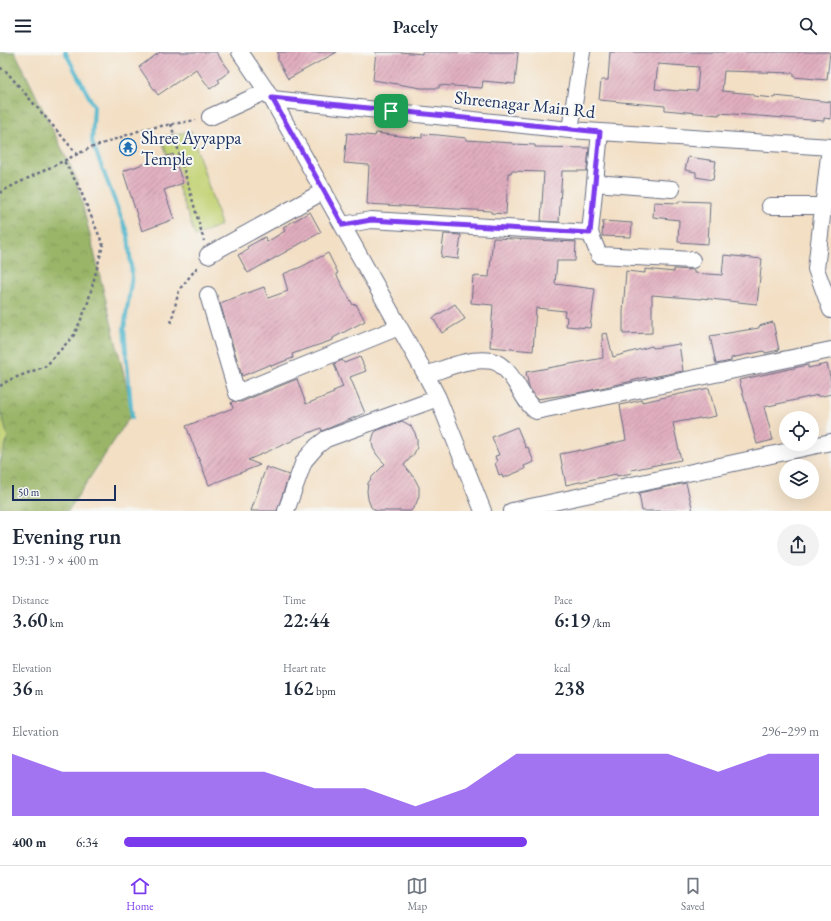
<!DOCTYPE html>
<meta charset="utf-8">
<style>
:root{--surface:#fff;--page:#f2f2f3;--text:#1f2937;--muted:#747a83;--line:#e0e1e3;--accent:#7c3aed}
body{margin:0;font-family:"EB Garamond",serif;background:var(--page);color:var(--text);height:100vh;display:flex;flex-direction:column;font-size:15px;white-space:nowrap}
*{box-sizing:border-box;margin:0}
p{font-size:13px;color:var(--muted)}
.icon{flex:none;width:22px;height:22px;fill:none;stroke:currentColor;stroke-width:2;stroke-linecap:round;stroke-linejoin:round}
.map{position:relative;height:459px;overflow:hidden}
.panel{display:flex;flex-direction:column;background:var(--surface);flex:1}
.panel>*{flex:none}
.tools{position:absolute;left:779px;top:359px;display:grid;gap:8px}
.tools a{display:grid;place-items:center;width:40px;height:40px;border-radius:50%;background:var(--surface);box-shadow:0 4px 16px #0002;font-size:20px}
.scale{position:absolute;left:12px;bottom:10px;width:104px;box-sizing:border-box;padding-left:4px;border:2px solid #1b2f5e;border-top:0;font-size:11px;line-height:14px;white-space:nowrap;color:#1b2f5e;-webkit-text-stroke:3px #f6f6f2;paint-order:stroke}
.pin{position:absolute;display:grid;place-items:center;width:34px;height:34px;color:#fff;margin:-17px;border-radius:8px;box-shadow:0 2px 6px #0006}
.round{display:grid;place-items:center;flex:none;width:42px;height:42px;border-radius:21px;background:var(--page)}
.overview{display:flex;align-items:center;justify-content:space-between;height:68px;padding:0 12px}
h1{font-size:22px;font-weight:600;line-height:30px}
.metrics{display:grid;grid-template-columns:repeat(3,1fr);gap:6px;height:68px;padding:4px 12px}
.metrics div{display:grid;align-content:center}
.metrics b{font-size:20px;font-weight:600}
.metrics small{font-size:11px;font-weight:400}
.metrics p{font-size:11px}
.chart{height:112px;padding:8px 12px}
.chart p{display:flex;justify-content:space-between}
.chart svg{width:100%;height:72px;margin-top:4px;fill:var(--accent);opacity:.7}
ul{padding:0 12px;list-style:none;font-size:13px}
li{display:grid;grid-template-columns:64px 48px 1fr;align-items:center;height:30px}
li i{height:10px;border-radius:5px;background:var(--accent)}
header{display:flex;justify-content:space-between;align-items:center;height:52px;padding:0 12px;background:var(--surface);font-size:18px;font-weight:600}
.menu{display:flex;justify-content:space-around;align-items:center;height:56px;border-top:1px solid var(--line);background:var(--surface);font-size:11px;color:var(--muted)}
.menu a{display:grid;justify-items:center;gap:2px}
.menu .current{color:var(--accent)}
.map>svg:first-child{display:block}
</style>
<header><svg class="icon" aria-label="menu" viewBox="0 0 24 24"><path d="M4 6h16M4 12h16M4 18h16"/></svg>Pacely<svg class="icon" aria-label="search" viewBox="0 0 24 24"><circle cx="10" cy="10" r="6"/><path d="M15 15l6 6"/></svg></header>
<div class="map">
<svg width="831" height="459" viewBox="0 0 831 459">
<defs>
<pattern id="forest-crowns" width="20" height="18" patternUnits="userSpaceOnUse"><rect width="20" height="18" fill="#9ab567"/><path d="M2 6a3 3 0 1 1 6 0M12 15a3 3 0 1 1 6 0" fill="none" stroke="#7d9458"/></pattern>
<pattern id="building-hatch" width="6" height="6" patternUnits="userSpaceOnUse"><rect width="6" height="6" fill="#e1aebf"/><path d="M-1 1l2-2M0 6l6-6M5 7l2-2" fill="none" stroke="#b68e9e"/></pattern>
</defs>
<rect width="100%" height="100%" fill="#f6f6f2"/>
<filter id="ink" filterUnits="userSpaceOnUse"><feTurbulence type="fractalNoise" baseFrequency=".025" numOctaves="2"/><feDisplacementMap in="SourceGraphic" scale="8" xChannelSelector="R" yChannelSelector="G"/><feConvolveMatrix kernelMatrix="1 2 1 2 8 2 1 2 1" color-interpolation-filters="sRGB"/></filter>
<filter id="wash" filterUnits="userSpaceOnUse"><feTurbulence type="fractalNoise" baseFrequency=".012" numOctaves="4" result="noise"/><feDisplacementMap in="SourceGraphic" scale="16" xChannelSelector="R" yChannelSelector="G"/><feGaussianBlur stdDeviation="0.9" result="paint"/><feColorMatrix in="noise" values="0 0 0 0 0 0 0 0 0 0 0 0 0 0 0 0 0 1.4 0 .05"/><feComposite in="paint" operator="in"/></filter>
<g filter="url(#wash)">
<rect width="100%" height="100%" fill="#f3dfc4"/>
<path fill="#c3d376" stroke="#6f816a" d="M191 79 221 173 195 184 161 85Z
M0 357 8 385 0 412Z"/>
<path fill="url(#forest-crowns)" stroke="#5a7262" d="M0 0H15L76 126 133 360 68 459H0V412L8 385 0 357Z"/>
<g fill="none" stroke-linecap="round" stroke-linejoin="round">
<path stroke="#50b7ce" stroke-width="4" d="M65 0 94 54 92 90 128 183 132 224 124 277 132 366"/>
</g>
<g id="blocks">
<path fill="url(#building-hatch)" fill-rule="evenodd" d="M160 0H216L230 19 218 28 220 30 210 37 196 17 158 43 139 15Z
M278 0H337L288 27 278 9Z
M376 0H400L422 2V0H518L515 32 483 29 482 36 439 33V36H421L373 28Z
M610 0H830L827 28 794 25V21L724 19 722 39 753 42V44L775 46V44L831 50V67L824 66V69L720 61 719 63 665 58V54L599 48 601 28H608ZM658 12 699 15 697 39 679 38 678 39 655 37Z
M347 81 375 84 376 81 400 84 422 86V82L438 83 466 86V88L512 91V92L535 93V95L589 96 587 119H562L559 170 541 169 544 120 511 119V121H508L506 162 491 161V159L367 152 369 113 344 111Z
M173 102 183 131 164 138 174 167 142 179 123 119Z
M688 105 716 109 713 128 696 125V120L685 118Z
M679 149 710 150 708 192 678 190 679 168 653 165 654 150 679 151Z
M310 160 321 180 248 221 238 203 248 198 247 195 265 185 267 190 285 179 283 175Z
M603 169 632 171 631 185 602 184Z
M444 182 461 183 458 207 441 205Z
M493 186 576 190 575 209H557L555 232 595 237 590 276 566 274 567 265 564 264 565 259 536 256 533 299 490 295 493 253 471 251 473 224 489 225Z
M328 201 338 221 336 222 353 253 356 252 365 269 333 286V288L292 302 293 306 271 314V312L242 324 220 251 264 235 268 246 288 239 283 222 301 215Z
M724 203 762 207 757 252 701 246V247L652 243V281L623 282V260L626 219 645 221V217L674 220V217L694 218V221L722 223Z
M455 252 465 267 442 281 433 266Z
M773 270 779 298 765 301 764 299 731 306V309L716 312 710 284 759 276V274Z
M607 281 613 305 652 294 653 296 679 292 683 319 647 326 646 325 628 330 578 341 537 347 529 335 526 320 603 306 602 282Z
M360 305 366 319 350 325 365 361 322 379 321 376 294 387V388L248 408 260 413 209 433 186 374 233 356 231 351 233 349 241 350 297 327 306 352 334 341 333 339 343 335 334 312 342 308 344 311Z
M827 312 831 329V342L819 345 818 343 764 355 773 388 757 392 739 328 808 313V316Z
M709 336 716 364 701 367 700 366 673 371 681 408 631 418 632 421 617 424 616 422 566 433 560 402 581 398V399L626 388 620 353 642 348V350Z
M402 369 411 374 415 381 417 388V395L414 402 404 413 415 427 419 435V444L416 452 411 459H376L371 455 368 447 367 439 368 431 373 424 385 412 377 403 373 396 372 389 374 382 376 379Z
M517 375 526 396 528 395 534 410 524 414 525 417 503 426 502 422 499 423 495 411 497 410 495 404 499 403 492 385Z
M266 415 289 423 277 459H251Z
M686 431 693 459H642L639 441Z"/>
</g>
</g>
<g filter="url(#ink)">
<use href="#blocks" fill-opacity="0" stroke="#676d82" stroke-width="1"/>
<g fill="none" stroke-linecap="round" stroke-linejoin="round">
<g stroke="#676d82" stroke-width="18">
<path id="minor" d="M240 0 272 47 570 78 831 95
M272 47 426 323 438 346 483 459
M210 65 267 39
M570 78 582 0
M830 95 816 217 831 258
M595 131 672 137
M770 154H824
M343 173 371 168 590 181 599 203 692 208
M590 181 600 80
M208 203 324 139
M208 243 237 341 399 275
M426 323C447 316 470 305 492 309 502 311 510 322 515 330 522 340 526 352 536 359L831 298
M286 459 304 409 317 394 326 387 438 346
M512 459 831 390"/>
</g>
<path stroke="#676d82" stroke-width="2.5" stroke-dasharray="3 3" stroke-linecap="butt" d="M0 16 5 18 77 102
M171 72 204 189
M0 141 8 136 90 96 144 77 196 68
M171 271 179 238 199 213
M0 334 9 328 46 314 74 283 87 254 103 193 79 135 64 109"/>
<use href="#minor" stroke="#fff" stroke-width="16"/>
</g>
</g>
<g fill="none" stroke-linecap="round" stroke-linejoin="round" filter="url(#ink)">
<g stroke="#fff" stroke-width="8">
<path id="route" d="M272 46 600 80 590 181 371 168 343 173Z"/>
</g>
<use href="#route" stroke="#7c3aed" stroke-width="5"/>
</g>
<defs>
<g id="temple-ring" transform="scale(0.9)"><circle r="9.5" fill="#f6f6f2" stroke="#1f6fb2" stroke-width="1.5"/><path d="M0-6L5-2H3V0L6.5 2.5H4V6H1.5V3h-3V6H-4V2.5H-6.5L-3 0V-2H-5Z" fill="#1f6fb2"/></g>
</defs>
<g fill-rule="evenodd">
<use href="#temple-ring" x="128" y="95"/>
</g>
<g text-anchor="middle" dominant-baseline="central" stroke-width="4" stroke-linejoin="round" paint-order="stroke">
<g font-size="18" fill="#1b2f5e" stroke="#f6f6f2">
<text transform="translate(525 52) rotate(6)">Shreenagar Main Rd</text>
</g>
<g font-size="18" fill="#1b2f5e" stroke="#f6f6f2" text-anchor="start">
<text x="141" y="85">Shree Ayyappa<tspan x="141" dy="21">Temple</tspan></text>
</g>
</g>
</svg>
<div class="tools">
<a><svg class="icon" aria-label="locate" viewBox="0 0 24 24"><circle cx="12" cy="12" r="6"/><path d="M12 2v4M12 18v4M2 12h4M18 12h4"/></svg></a>
<a><svg class="icon" aria-label="layers" viewBox="0 0 24 24"><path d="M12 4l9 5-9 5-9-5zM3 14l9 5 9-5"/></svg></a>
</div>
<div class="scale">50 m</div>
<div class="pin" style="left:391px;top:59px;background:#1e9e55"><svg class="icon" aria-label="arrive" viewBox="0 0 24 24"><path d="M6 21V4h12l-3 4 3 4H6"/></svg></div>
</div>
<section class="panel">
<div class="overview"><div><h1>Evening run</h1><p>19:31 · 9 × 400 m</p></div><a class="round"><svg class="icon" aria-label="share" viewBox="0 0 24 24"><path d="M12 15V3M7 8l5-5 5 5M5 13v7h14v-7"/></svg></a></div>
<div class="metrics">
<div><p>Distance</p><b>3.60<small> km</small></b></div>
<div><p>Time</p><b>22:44</b></div>
<div><p>Pace</p><b>6:19<small> /km</small></b></div>
</div>
<div class="metrics">
<div><p>Elevation</p><b>36<small> m</small></b></div>
<div><p>Heart rate</p><b>162<small> bpm</small></b></div>
<div><p>kcal</p><b>238</b></div>
</div>
<div class="chart"><p><span>Elevation</span>296–299 m</p>
<svg viewBox="0 0 160 44" preserveAspectRatio="none"><path d="M0 44V6L10 17L20 17L30 17L40 17L50 17L60 27L70 27L80 38L90 27L100 6L110 6L120 6L130 6L140 17L150 6L160 6V44z"/></svg>
</div>
<ul>
<li><b>400 m</b>6:34<i style="width:58%"></i></li>
</ul>
</section>
<nav class="menu">
<a class="current"><svg class="icon" aria-label="home" viewBox="0 0 24 24"><path d="M3 11l9-7 9 7M6 9v11h12V9"/></svg>Home</a>
<a><svg class="icon" aria-label="map" viewBox="0 0 24 24"><path d="M3 6l6-2 6 2 6-2v14l-6 2-6-2-6 2zM9 4v14M15 6v14"/></svg>Map</a>
<a><svg class="icon" aria-label="saved" viewBox="0 0 24 24"><path d="M7 4h10v16l-5-4-5 4z"/></svg>Saved</a>
</nav>
